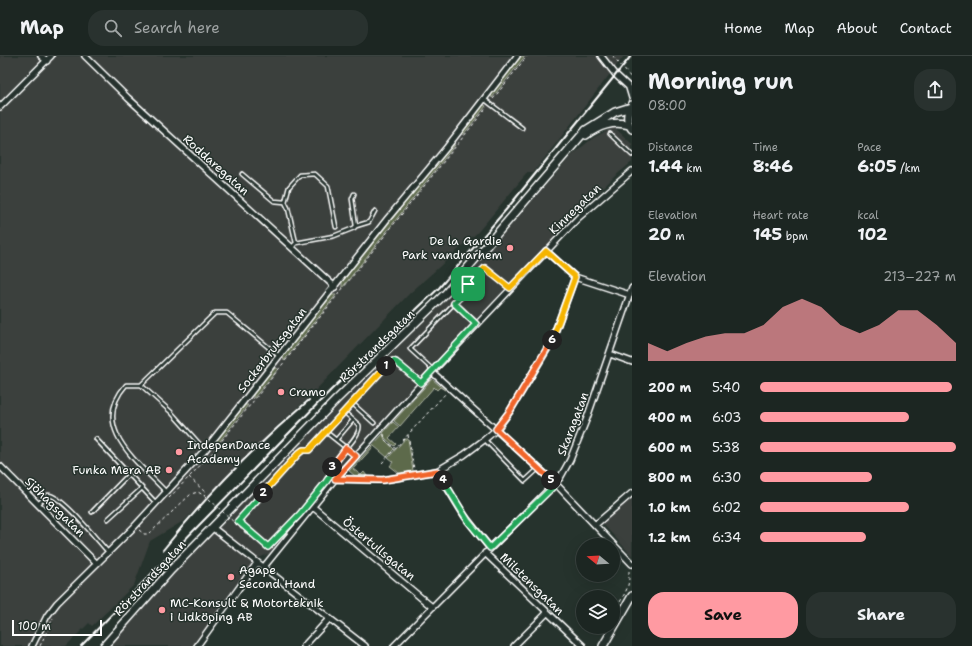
<!DOCTYPE html>
<meta charset="utf-8">
<style>
:root{--surface:#1c2622;--page:#29322f;--text:#f1f3f6;--muted:#a0a5a5;--line:#3a4340;--accent:#ff9aa2}
body{margin:0;font-family:"Shantell Sans",sans-serif;background:var(--page);color:var(--text);height:100vh;display:flex;flex-direction:column;font-size:15px;white-space:nowrap}
*{box-sizing:border-box;margin:0}
p{font-size:13px;color:var(--muted)}
.icon{flex:none;width:22px;height:22px;fill:none;stroke:currentColor;stroke-width:2;stroke-linecap:round;stroke-linejoin:round}
.map{position:relative;flex:1;overflow:hidden}
.drawer{display:flex;flex-direction:column;background:var(--surface);width:340px}
.drawer>*{flex:none}
.needle{width:26px;rotate:288deg}
.controls{position:absolute;left:576px;top:482px;display:grid;gap:8px}
.controls a{display:grid;place-items:center;width:44px;height:44px;border-radius:50%;background:var(--surface);box-shadow:0 4px 16px #0002,0 0 0 1px var(--line);font-size:20px}
.scale{position:absolute;left:12px;bottom:10px;width:90px;box-sizing:border-box;padding-left:4px;border:2px solid #fff;border-top:0;font-size:11px;line-height:14px;white-space:nowrap;color:#fff;-webkit-text-stroke:3px #26332d;paint-order:stroke}
.pin{position:absolute;display:grid;place-items:center;width:34px;height:34px;color:#fff;margin:-17px;border-radius:8px;box-shadow:0 2px 6px #0006}
.km{position:absolute;width:20px;height:20px;margin:-10px;border-radius:50%;background:#222;color:#fff;font-size:11px;line-height:20px;text-align:center}
.round{display:grid;place-items:center;flex:none;width:42px;height:42px;border-radius:16px;background:var(--page)}
.summary{display:flex;align-items:center;justify-content:space-between;height:68px;padding:0 16px}
h1{font-size:22px;font-weight:700;line-height:30px}
.figures{display:grid;grid-template-columns:repeat(3,1fr);gap:6px;height:68px;padding:4px 16px}
.figures div{display:grid;align-content:center}
.figures b{font-size:17px;font-weight:700}
.figures small{font-size:11px;font-weight:400}
.figures p{font-size:11px}
.chart{height:112px;padding:8px 16px}
.chart p{display:flex;justify-content:space-between}
.chart svg{width:100%;height:72px;margin-top:4px;fill:var(--accent);opacity:.7}
.primary-button{display:flex;gap:8px;margin-top:auto;padding:8px 16px}
.primary-button a{flex:1;height:46px;border-radius:16px;background:var(--accent);color:#111;font-size:16px;font-weight:700;line-height:46px;text-align:center}
.primary-button a+a{background:var(--page);color:var(--text)}
ul{padding:0 16px;list-style:none;font-size:13px}
li{display:grid;grid-template-columns:64px 48px 1fr;align-items:center;height:30px}
li i{height:10px;border-radius:5px;background:var(--accent)}
header{display:flex;align-items:center;gap:24px;box-sizing:border-box;height:56px;padding:0 20px;background:var(--surface);border-bottom:1px solid var(--line)}
header strong{font-size:19px}
nav{display:flex;gap:22px;margin-inline-start:auto;font-size:14px}
.search{width:280px;height:36px;background:var(--page);display:flex;align-items:center;gap:10px;box-sizing:border-box;padding:0 14px;border-radius:16px;color:var(--muted);font-size:15px}
main{display:flex;flex:1;min-height:0}
.map>svg:first-child{display:block}
</style>
<header>
<strong>Map</strong>
<div class="search"><svg class="icon" aria-label="search" viewBox="0 0 24 24"><circle cx="10" cy="10" r="6"/><path d="M15 15l6 6"/></svg>Search here</div>
<nav><a>Home</a><a>Map</a><a>About</a><a>Contact</a></nav>
</header>
<main>
<div class="map">
<svg width="632" height="590" viewBox="0 0 632 590">
<rect width="100%" height="100%" fill="#26332d"/>
<filter id="ink" filterUnits="userSpaceOnUse"><feTurbulence type="fractalNoise" baseFrequency=".025" numOctaves="2"/><feDisplacementMap in="SourceGraphic" scale="8" xChannelSelector="R" yChannelSelector="G"/><feConvolveMatrix kernelMatrix="1 2 1 2 8 2 1 2 1" color-interpolation-filters="sRGB"/></filter>
<g filter="url(#ink)">
<path fill="#3b403d" d="M0 0H624L533 117H527L478 176 409 238 305 345 279 368 185 464 150 485 134 529 92 570 89 567 66 590H0Z
M614 71 632 88V106L615 120 575 160 429 313 333 420 270 497 259 502 192 590H109L173 517 341 346 447 243 572 99 593 82Z
M632 442V500L602 467Z"/>
<path fill="#5d6a4b" stroke="#aeb4a5" d="M525 0 492 42 491 37 520 1Z
M484 49 486 50 463 79 462 74 480 51Z
M451 89H455L342 232V226Z
M332 239H336L284 305 283 299Z
M275 312 278 313 253 343V337Z
M432 323 445 334 440 331 437 334 434 331 400 370 394 365Z
M245 349H248L217 389 216 384Z
M393 366 399 371 389 382 396 388 394 390 385 382 383 377Z
M383 378 385 384 394 393 387 401 374 390 353 413 361 419 364 416 367 420H355L349 415Z
M405 383H408L413 415 399 417 390 410 393 406 388 402Z"/>
<g fill="none" stroke-linecap="round" stroke-linejoin="round">
<g stroke="#fff" stroke-width="5.5">
<path id="lane" d="M484 43 522 72
M610 78 632 99
M242 118 274 145 285 146
M356 170 369 166 375 155
M296 187 334 180 354 172 356 170 352 143 354 138
M292 191 296 187 288 152 285 146 289 131 300 119 315 118 328 130 336 171
M454 247 476 268
M433 314 410 293 468 233V228L485 212 510 232
M141 329H126C89 371 138 406 166 436
M352 347 374 367
M344 356 359 369C362 379 339 399 333 408 329 414 330 420 326 426L300 458 268 491 238 465 299 397 303 394H309L385 311 393 305 396 306 421 327
M326 376 355 399
M96 383 156 447
M336 384 353 364
M485 384 525 425 538 413
M205 394 171 356 141 329 215 257H227L279 300
M38 448 48 439C62 439 97 484 108 496
M92 456 129 418
M108 463 142 432"/>
</g>
<g stroke="#fff" stroke-width="8">
<path id="street" d="M41 0 47 5
M85 0 128 42 335 231
M601 0 616 19 632 34
M629 32 632 42
M0 51 51 0
M546 195 575 221 630 239
M610 298 632 306
M432 316 556 428 632 508
M0 410 96 507
M437 415 464 459 490 492
M335 423 383 424 437 415 464 399 484 384 497 373 510 355 551 287 575 221
M313 451 432 551
M595 469 632 437
M213 472 365 590
M485 497 583 590
M263 512 335 423 432 316 578 162 632 115
M32 590 47 560 57 547 134 471 205 394 388 162 447 91 517 0
M197 590 257 507
M304 590 329 563
M394 590 560 422 570 404 587 362 632 232
M514 590 547 557"/>
</g>
<g stroke="#fff" stroke-width="10">
<path id="secondary" d="M632 49C626 58 626 65 632 73
M586 79C598 70 614 64 629 69
M104 590 171 514 336 344 446 237 586 74 615 56 631 51
M603 590 632 540"/>
</g>
<path stroke="#fff" stroke-width="1" stroke-dasharray="3 3" stroke-linecap="butt" d="M613 0 632 23
M493 43 527 0
M384 378 385 384 395 392
M408 379 414 413
M382 407 446 337
M189 421 206 437 204 439
M169 442 212 397 487 51
M139 474 144 478H149L175 453
M620 546C629 530 629 530 629 513
M40 590 53 562"/>
<use href="#lane" stroke="#26332d" stroke-width="2.5"/>
<use href="#street" stroke="#26332d" stroke-width="5"/>
<use href="#secondary" stroke="#26332d" stroke-width="7"/>
<path stroke="#fff" stroke-width="2" d="M163 494C206 440 256 389 309 344
M81 590 331 334 439 232 510 149 631 0"/>
<path stroke="#fff" stroke-width="1" stroke-dasharray="3 3" stroke-linecap="butt" d="M175 453 191 438 198 436 208 442 252 483"/>
</g>
</g>
<g fill="none" stroke-linecap="round" stroke-linejoin="round" filter="url(#ink)">
<g stroke="#fff" stroke-width="8">
<path id="split-1" d="M386 310 393 305 396 306 421 327 476 268 454 247 468 233V228"/>
</g>
<g stroke="#fff" stroke-width="8">
<path id="split-2" d="M263 437 299 397 303 394H309L386 310"/>
</g>
<g stroke="#fff" stroke-width="8">
<path id="split-3" d="M263 437 238 465 268 491 300 458 326 426 330 420 332 411"/>
</g>
<g stroke="#fff" stroke-width="8">
<path id="split-4" d="M332 411 346 392 356 400 335 423 383 424 437 415 443 424"/>
</g>
<g stroke="#fff" stroke-width="8">
<path id="split-5" d="M443 424 468 465 490 492 556 428 551 424"/>
</g>
<g stroke="#fff" stroke-width="8">
<path id="split-6" d="M551 424 496 373 510 355 552 284"/>
</g>
<g stroke="#fff" stroke-width="8">
<path id="split-7" d="M468 228 485 212 510 232 546 195 575 221 552 284"/>
</g>
<use href="#split-1" stroke="#22a559" stroke-width="5"/>
<use href="#split-2" stroke="#f5b400" stroke-width="5"/>
<use href="#split-3" stroke="#22a559" stroke-width="5"/>
<use href="#split-4" stroke="#f0652b" stroke-width="5"/>
<use href="#split-5" stroke="#22a559" stroke-width="5"/>
<use href="#split-6" stroke="#f0652b" stroke-width="5"/>
<use href="#split-7" stroke="#f5b400" stroke-width="5"/>
</g>
<g fill="#ff9aa2" stroke="#26332d" stroke-width="1.5">
<circle cx="510" cy="192" r="4"/>
<circle cx="281" cy="336" r="4"/>
<circle cx="179" cy="396" r="4"/>
<circle cx="169" cy="414" r="4"/>
<circle cx="231" cy="521" r="4"/>
<circle cx="162" cy="554" r="4"/>
</g>
<g text-anchor="middle" dominant-baseline="central" stroke-width="3" stroke-linejoin="round" paint-order="stroke">
<g font-size="12" fill="#fff" stroke="#26332d">
<text transform="translate(216 109) rotate(42)">Roddaregatan</text>
<text transform="translate(575 153) rotate(-44)">Kinnegatan</text>
<text transform="translate(377 290) rotate(-44)">Rörstrandsgatan</text>
<text transform="translate(272 294) rotate(-52)">Sockerbruksgatan</text>
<text transform="translate(573 368) rotate(-69)">Skaragatan</text>
<text transform="translate(55 451) rotate(45)">Sjöhagsgatan</text>
<text transform="translate(379 493) rotate(40)">Östertullsgatan</text>
<text transform="translate(150 522) rotate(-47)">Rörstrandsgatan</text>
<text transform="translate(532 528) rotate(44)">Milstensgatan</text>
</g>
<g font-size="12" fill="#fff" stroke="#26332d" text-anchor="start">
<text x="502" y="185" text-anchor="end">De la Gardie<tspan x="502" dy="14">Park vandrarhem</tspan></text>
<text x="289" y="336">Cramo</text>
<text x="187" y="389">IndepenDance<tspan x="187" dy="14">Academy</tspan></text>
<text x="161" y="414" text-anchor="end">Funka Mera AB</text>
<text x="239" y="514">Agape<tspan x="239" dy="14">Second Hand</tspan></text>
<text x="170" y="547">MC-Konsult &amp; Motorteknik<tspan x="170" dy="14">i Lidköping AB</tspan></text>
</g>
</g>
</svg>
<div class="controls">
<a><svg class="needle" viewBox="-14 -14 28 28"><path d="M0-13l5 13h-10z" fill="#e53935"/><path d="M0 13l5-13h-10z" fill="#a0a5a5"/></svg></a>
<a><svg class="icon" aria-label="layers" viewBox="0 0 24 24"><path d="M12 4l9 5-9 5-9-5zM3 14l9 5 9-5"/></svg></a>
</div>
<div class="scale">100 m</div>
<div class="pin" style="left:468px;top:228px;background:#1e9e55"><svg class="icon" aria-label="arrive" viewBox="0 0 24 24"><path d="M6 21V4h12l-3 4 3 4H6"/></svg></div>
<b class="km" style="left:386px;top:310px">1</b>
<b class="km" style="left:263px;top:437px">2</b>
<b class="km" style="left:332px;top:411px">3</b>
<b class="km" style="left:443px;top:424px">4</b>
<b class="km" style="left:551px;top:424px">5</b>
<b class="km" style="left:552px;top:284px">6</b>
</div>
<section class="drawer">
<div class="summary"><div><h1>Morning run</h1><p>08:00</p></div><a class="round"><svg class="icon" aria-label="share" viewBox="0 0 24 24"><path d="M12 15V3M7 8l5-5 5 5M5 13v7h14v-7"/></svg></a></div>
<div class="figures">
<div><p>Distance</p><b>1.44<small> km</small></b></div>
<div><p>Time</p><b>8:46</b></div>
<div><p>Pace</p><b>6:05<small> /km</small></b></div>
</div>
<div class="figures">
<div><p>Elevation</p><b>20<small> m</small></b></div>
<div><p>Heart rate</p><b>145<small> bpm</small></b></div>
<div><p>kcal</p><b>102</b></div>
</div>
<div class="chart"><p><span>Elevation</span>213–227 m</p>
<svg viewBox="0 0 160 44" preserveAspectRatio="none"><path d="M0 44V33L10 38L20 33L30 29L40 27L50 27L60 22L70 11L80 6L90 11L100 22L110 27L120 22L130 13L140 13L150 22L160 33V44z"/></svg>
</div>
<ul>
<li><b>200 m</b>5:40<i style="width:98%"></i></li>
<li><b>400 m</b>6:03<i style="width:76%"></i></li>
<li><b>600 m</b>5:38<i style="width:100%"></i></li>
<li><b>800 m</b>6:30<i style="width:57%"></i></li>
<li><b>1.0 km</b>6:02<i style="width:76%"></i></li>
<li><b>1.2 km</b>6:34<i style="width:54%"></i></li>
</ul>
<div class="primary-button"><a>Save</a><a>Share</a></div>
</section>
</main>
